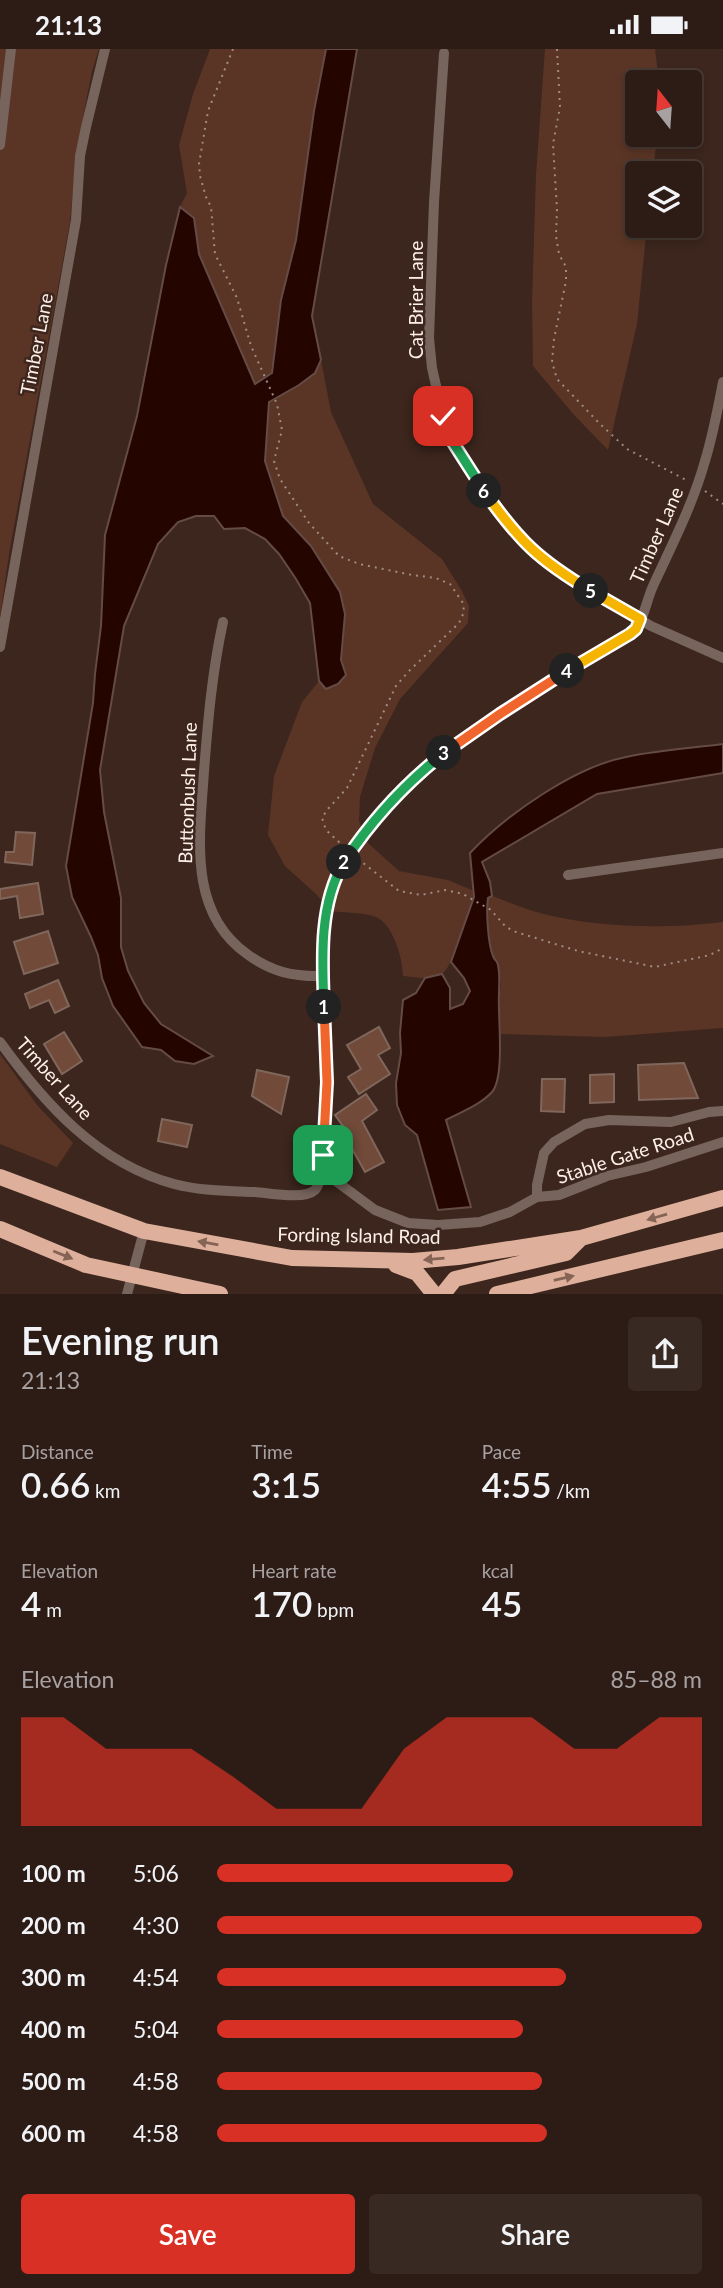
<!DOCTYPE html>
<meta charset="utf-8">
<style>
:root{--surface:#2d1c16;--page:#392923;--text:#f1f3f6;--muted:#a7a1a1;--line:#483a35;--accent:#d93025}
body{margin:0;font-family:Lato,sans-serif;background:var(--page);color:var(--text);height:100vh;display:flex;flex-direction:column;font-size:26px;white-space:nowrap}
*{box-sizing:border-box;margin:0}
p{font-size:23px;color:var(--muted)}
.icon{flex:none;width:38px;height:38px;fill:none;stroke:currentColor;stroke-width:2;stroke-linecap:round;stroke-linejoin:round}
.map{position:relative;height:1245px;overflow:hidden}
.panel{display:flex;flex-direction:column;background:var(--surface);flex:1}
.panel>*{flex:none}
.needle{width:46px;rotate:343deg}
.buttons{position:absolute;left:625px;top:21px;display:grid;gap:14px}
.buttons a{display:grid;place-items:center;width:77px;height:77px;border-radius:7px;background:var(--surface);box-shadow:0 4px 10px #0003,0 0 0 2px var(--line);font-size:35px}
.pin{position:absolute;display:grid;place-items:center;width:60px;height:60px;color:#fff;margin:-30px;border-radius:14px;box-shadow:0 4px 10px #0006}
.km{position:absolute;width:35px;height:35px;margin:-18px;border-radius:50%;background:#222;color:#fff;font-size:19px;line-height:35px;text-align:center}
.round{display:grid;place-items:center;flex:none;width:74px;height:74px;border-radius:7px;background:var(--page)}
.overview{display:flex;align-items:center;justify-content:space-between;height:119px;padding:0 21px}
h1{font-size:38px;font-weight:600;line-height:52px}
.metrics{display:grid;grid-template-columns:repeat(3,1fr);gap:10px;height:119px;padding:7px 21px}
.metrics div{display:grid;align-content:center}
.metrics b{font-size:35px;font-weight:600}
.metrics small{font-size:19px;font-weight:400}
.metrics p{font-size:19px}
.chart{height:196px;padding:14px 21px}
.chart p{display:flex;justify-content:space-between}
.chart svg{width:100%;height:126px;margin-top:7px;fill:var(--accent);opacity:.7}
.cta{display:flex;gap:14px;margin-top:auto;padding:14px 21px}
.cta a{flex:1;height:80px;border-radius:7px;background:var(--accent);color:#fff;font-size:28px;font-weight:600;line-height:80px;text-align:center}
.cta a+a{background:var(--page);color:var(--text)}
ul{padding:0 21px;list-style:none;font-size:23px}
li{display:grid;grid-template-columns:112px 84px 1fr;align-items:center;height:52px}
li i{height:18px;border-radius:9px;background:var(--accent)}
.status{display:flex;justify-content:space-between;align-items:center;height:49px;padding:0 35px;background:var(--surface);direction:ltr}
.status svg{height:19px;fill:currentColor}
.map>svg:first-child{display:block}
</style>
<div class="status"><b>21:13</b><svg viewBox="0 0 49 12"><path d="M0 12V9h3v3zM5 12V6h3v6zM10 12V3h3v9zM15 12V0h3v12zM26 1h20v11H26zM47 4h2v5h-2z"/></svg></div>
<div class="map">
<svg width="723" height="1245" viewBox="0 0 723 1245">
<rect width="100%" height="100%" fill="#3c261d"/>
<path fill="#5a3525" d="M0 0H99L92 22 77 99 70 173 9 505 0 569Z
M210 0H326L314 62 296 191 281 251 272 324 255 335 199 205 194 170 180 158 187 144 179 96 193 45Z
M545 0H655L659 33H637V86H657L653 124H637V177H647L637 275 608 401 574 366 533 317 532 253 536 126Z
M321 311 331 363 373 455 442 510 462 542 469 557 468 574 400 650 375 699 360 748 359 772 368 794 399 822 448 831 474 842C474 856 454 917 442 925 431 932 415 928 403 927 403 910 393 875 376 868 363 863 345 864 331 862L316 845 285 817 268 786 274 727 302 653 319 632 326 640 346 626 341 611 344 588 340 543 311 497 283 467 265 412 268 353C289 342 311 333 321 311Z
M492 847C509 853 527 861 544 865 600 879 666 880 723 873V979L605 988 501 985 498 958 501 936 498 915 492 906 486 863 488 849Z
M0 1005 37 1056 73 1094 57 1118 0 1095Z"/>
<path fill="#240500" stroke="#654b46" stroke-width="2" d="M326 0H357L312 267 321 311 315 324 299 336 269 353 265 412 283 467 311 497 340 543 345 565 341 611 346 626 338 635 326 640 319 632 310 554 296 530 279 505 265 490 245 479 224 480 214 467H196L178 473 158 495 124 577 100 721 104 763 121 849V898L128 922 144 954 161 975 213 1007 194 1015 175 1012 161 1001 142 998 113 957 102 929 98 906 91 888 72 848 66 817 93 654 95 625 101 577 105 486 137 367 166 216 180 158 194 169 199 205 255 335 272 324 281 251 296 191 314 62Z
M723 695V724L597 745 482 813 490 833 492 847 488 849C486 862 488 895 493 907 496 914 496 909 498 916 501 931 498 944 499 959 499 978 504 1029 492 1043 480 1056 461 1063 446 1071L471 1158 438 1161 417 1086 405 1076 397 1056 396 1034 401 1004 400 984 403 951 416 944 425 929 442 925 450 939V960L463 955 470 942 464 929 451 913 474 848 470 804C506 766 574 718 626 708 657 701 691 699 723 695Z"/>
<path fill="#714a39" stroke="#80675c" stroke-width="2" d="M16 783 35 784 32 816 5 813 6 803H14Z
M38 834 43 865 20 869 17 847 0 850V840Z
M48 882 58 914 24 925 14 893Z
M58 931 69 957 55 964 49 951 30 959 25 945Z
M379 978 390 999 378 1006 390 1025 359 1045 348 1028 361 1020 347 996Z
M64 983 82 1012 62 1025 44 995Z
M684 1014 698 1049 639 1051 638 1016Z
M257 1021 289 1028 281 1065 252 1047Z
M614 1025V1053L590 1054V1026Z
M542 1030H565L564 1063 541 1062Z
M366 1045 377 1061 362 1072 384 1113 365 1123 346 1089 350 1087 335 1066Z
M162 1070 192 1076 187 1098 158 1092Z"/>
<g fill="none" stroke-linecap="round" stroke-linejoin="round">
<path stroke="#9f8c85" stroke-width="2" stroke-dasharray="2 5" stroke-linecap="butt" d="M233 0 208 62 199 115 200 127 206 148 211 158 215 205 237 249 251 297 277 355 282 381 274 412 280 430 309 474 339 507 359 515 412 526 436 529 450 535 463 554 464 563 459 574 408 623 396 637 347 739 327 761 322 769 326 781 341 795
M557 0 560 58 553 95 557 160 556 187 559 205 566 218V232L554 290 552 313 557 330 599 374 627 400 688 432
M705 442 723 455
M358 810 399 842 421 846 445 841 463 845 491 861 506 878 516 883 578 902 655 918 710 906 723 899"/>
<path stroke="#77645c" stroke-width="10" d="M444 4 434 153 429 289 432 319 443 367 452 392 505 472 525 496 541 510 560 523 651 577 723 609
M0 96 11 0
M223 573C212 624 208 671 204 722 200 787 187 862 247 905 271 923 294 928 323 927
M0 598 76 171 80 107 86 78 105 0
M568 826 723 804
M0 993C45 1055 97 1114 174 1135 201 1142 228 1142 255 1143 270 1144 304 1151 315 1141 335 1123 322 947 323 913 323 887 325 858 334 833 364 755 484 670 555 629 569 621 628 591 636 581 644 569 647 550 653 537 672 496 693 455 705 412 713 386 718 359 723 333
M321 1121 375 1161 408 1174 438 1176 480 1173 510 1163 537 1148 559 1146 607 1127 646 1118 723 1093
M537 1148V1136L544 1104 554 1093 585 1075 609 1071 671 1073 709 1063 723 1062
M127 1245 144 1182"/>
<path stroke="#deb09c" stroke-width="16" d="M0 1128 144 1182 292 1209 413 1212 458 1208 581 1189 723 1149
M0 1180 86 1216 220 1245
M396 1216 417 1224 434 1245
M443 1245 455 1230 566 1204 581 1189
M497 1245 723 1191"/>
</g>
<defs><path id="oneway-solid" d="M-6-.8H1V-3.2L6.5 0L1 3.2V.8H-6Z" transform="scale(1.75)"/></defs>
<g fill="#856456">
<use href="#oneway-solid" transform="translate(657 1168) rotate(164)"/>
<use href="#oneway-solid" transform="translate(208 1194) rotate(-170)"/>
<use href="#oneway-solid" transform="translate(63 1206) rotate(22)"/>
<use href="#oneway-solid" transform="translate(434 1210) rotate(175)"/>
<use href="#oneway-solid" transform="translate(564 1229) rotate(-13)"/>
</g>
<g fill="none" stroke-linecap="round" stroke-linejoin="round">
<g stroke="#fff" stroke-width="14">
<path id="split-1" d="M323 1106 327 1033 324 958"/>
</g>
<g stroke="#fff" stroke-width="14">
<path id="split-2" d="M324 958C322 910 319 855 344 813"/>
</g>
<g stroke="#fff" stroke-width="14">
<path id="split-3" d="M344 813C371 772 406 734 444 704"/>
</g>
<g stroke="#fff" stroke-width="14">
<path id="split-4" d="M444 704 500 665 567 622"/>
</g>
<g stroke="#fff" stroke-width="14">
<path id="split-5" d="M567 622 630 585 636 580 640 570 591 542"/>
</g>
<g stroke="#fff" stroke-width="14">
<path id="split-6" d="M484 442C519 492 539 511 591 542"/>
</g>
<g stroke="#fff" stroke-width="14">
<path id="split-7" d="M443 367 452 392 484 442"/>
</g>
<use href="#split-1" stroke="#f0652b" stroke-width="9"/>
<use href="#split-2" stroke="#22a559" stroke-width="9"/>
<use href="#split-3" stroke="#22a559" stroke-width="9"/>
<use href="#split-4" stroke="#f0652b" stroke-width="9"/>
<use href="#split-5" stroke="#f5b400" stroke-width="9"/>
<use href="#split-6" stroke="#f5b400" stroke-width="9"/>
<use href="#split-7" stroke="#22a559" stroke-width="9"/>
</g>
<g text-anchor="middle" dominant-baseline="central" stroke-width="5" stroke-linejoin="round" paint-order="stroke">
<g font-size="19" fill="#feefe9" stroke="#3c261d">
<text transform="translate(415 251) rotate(-90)">Cat Brier Lane</text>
<text transform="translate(36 295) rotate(-79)">Timber Lane</text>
<text transform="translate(656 486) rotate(-66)">Timber Lane</text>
<text transform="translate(187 744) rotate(-88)">Buttonbush Lane</text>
<text transform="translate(55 1029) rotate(48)">Timber Lane</text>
<text transform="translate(625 1106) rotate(-18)">Stable Gate Road</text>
<text transform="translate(359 1186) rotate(1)">Fording Island Road</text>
</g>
</g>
</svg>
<div class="buttons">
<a><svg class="needle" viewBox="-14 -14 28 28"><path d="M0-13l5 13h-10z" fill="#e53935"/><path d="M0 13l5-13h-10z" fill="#a7a1a1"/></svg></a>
<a><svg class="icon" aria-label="layers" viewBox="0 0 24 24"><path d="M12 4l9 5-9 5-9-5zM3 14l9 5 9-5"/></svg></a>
</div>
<div class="pin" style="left:323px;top:1106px;background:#1e9e55"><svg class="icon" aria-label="arrive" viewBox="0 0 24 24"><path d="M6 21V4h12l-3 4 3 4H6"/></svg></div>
<div class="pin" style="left:443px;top:367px;background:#d93025"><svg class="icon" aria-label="check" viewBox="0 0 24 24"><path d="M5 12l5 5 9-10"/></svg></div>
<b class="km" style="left:324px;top:958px">1</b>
<b class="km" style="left:344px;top:813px">2</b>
<b class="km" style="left:444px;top:704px">3</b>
<b class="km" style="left:567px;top:622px">4</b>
<b class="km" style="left:591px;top:542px">5</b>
<b class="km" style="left:484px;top:442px">6</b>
</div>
<section class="panel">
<div class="overview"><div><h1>Evening run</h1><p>21:13</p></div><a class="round"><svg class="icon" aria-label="share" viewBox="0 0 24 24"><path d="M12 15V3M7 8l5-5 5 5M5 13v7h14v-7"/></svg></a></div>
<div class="metrics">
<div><p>Distance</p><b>0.66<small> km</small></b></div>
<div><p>Time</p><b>3:15</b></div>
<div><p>Pace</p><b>4:55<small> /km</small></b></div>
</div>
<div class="metrics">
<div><p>Elevation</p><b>4<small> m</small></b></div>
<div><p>Heart rate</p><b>170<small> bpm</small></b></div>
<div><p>kcal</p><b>45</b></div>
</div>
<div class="chart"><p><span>Elevation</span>85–88 m</p>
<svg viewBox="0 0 160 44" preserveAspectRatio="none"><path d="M0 44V6L10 6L20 17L30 17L40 17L50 27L60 38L70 38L80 38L90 17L100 6L110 6L120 6L130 17L140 17L150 6L160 6V44z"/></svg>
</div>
<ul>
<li><b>100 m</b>5:06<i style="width:61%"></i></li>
<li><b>200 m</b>4:30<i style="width:100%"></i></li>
<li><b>300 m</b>4:54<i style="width:72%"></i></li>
<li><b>400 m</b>5:04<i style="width:63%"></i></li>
<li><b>500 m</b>4:58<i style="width:67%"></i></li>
<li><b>600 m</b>4:58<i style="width:68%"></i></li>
</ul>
<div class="cta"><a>Save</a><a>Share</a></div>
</section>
